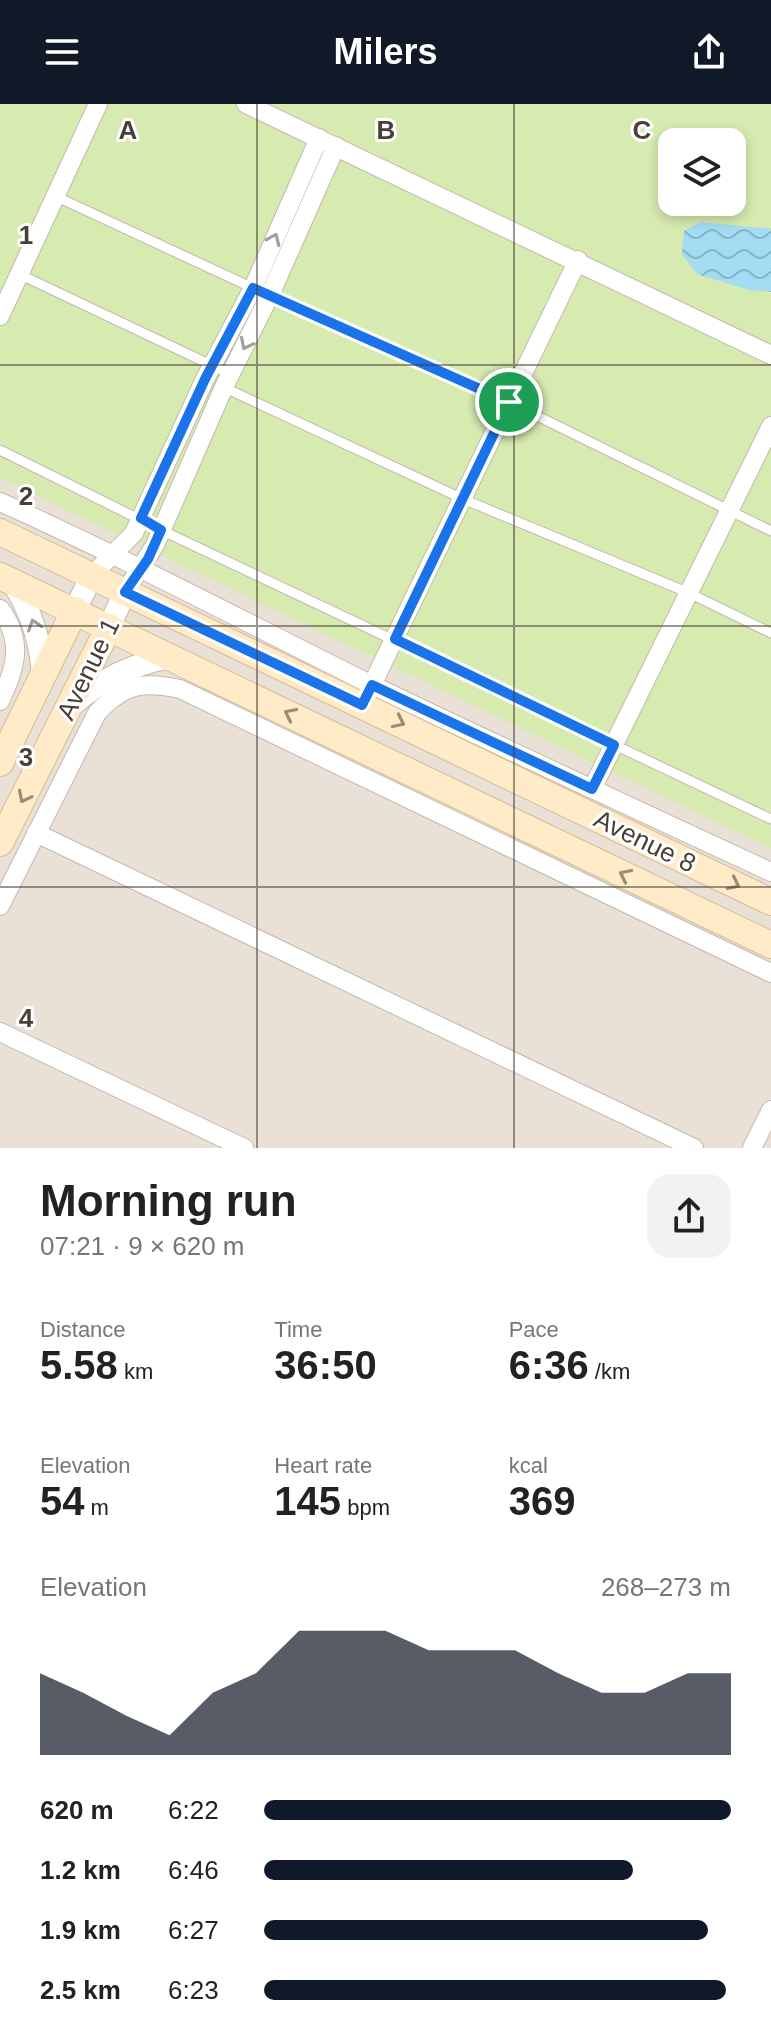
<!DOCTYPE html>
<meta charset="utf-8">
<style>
:root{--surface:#fff;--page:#f2f2f2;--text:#222;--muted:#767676;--accent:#111827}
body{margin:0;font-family:Arial,sans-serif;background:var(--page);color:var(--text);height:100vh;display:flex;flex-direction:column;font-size:30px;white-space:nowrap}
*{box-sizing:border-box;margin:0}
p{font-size:26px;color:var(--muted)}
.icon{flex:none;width:44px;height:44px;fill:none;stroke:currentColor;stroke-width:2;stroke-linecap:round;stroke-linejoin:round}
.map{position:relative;height:1044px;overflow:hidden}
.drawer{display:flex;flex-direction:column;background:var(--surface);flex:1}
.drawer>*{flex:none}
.tools{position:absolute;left:658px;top:24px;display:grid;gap:16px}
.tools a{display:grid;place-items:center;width:88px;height:88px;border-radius:16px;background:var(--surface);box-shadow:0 4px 12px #0003;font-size:40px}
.pin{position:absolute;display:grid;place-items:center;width:68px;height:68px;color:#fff;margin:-34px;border:4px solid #fff;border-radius:50%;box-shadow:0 2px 8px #0007}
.round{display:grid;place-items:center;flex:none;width:84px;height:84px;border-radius:24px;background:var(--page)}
.headline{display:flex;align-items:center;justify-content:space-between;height:136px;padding:0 40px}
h1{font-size:44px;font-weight:600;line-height:60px}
.metrics{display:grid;grid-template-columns:repeat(3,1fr);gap:12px;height:136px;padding:8px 40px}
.metrics div{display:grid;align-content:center}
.metrics b{font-size:40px;font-weight:600}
.metrics small{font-size:22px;font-weight:400}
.metrics p{font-size:22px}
.chart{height:224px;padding:16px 40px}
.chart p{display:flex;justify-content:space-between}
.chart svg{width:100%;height:144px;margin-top:8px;fill:var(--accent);opacity:.7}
ul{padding:0 40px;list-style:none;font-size:26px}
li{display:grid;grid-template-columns:128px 96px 1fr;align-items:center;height:60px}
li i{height:20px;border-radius:10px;background:var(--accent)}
header{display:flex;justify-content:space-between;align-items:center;height:104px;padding:0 40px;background:var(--accent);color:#fff;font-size:36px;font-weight:600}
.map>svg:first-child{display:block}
</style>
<header><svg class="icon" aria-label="menu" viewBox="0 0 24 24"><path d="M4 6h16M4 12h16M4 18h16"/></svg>Milers<svg class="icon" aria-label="share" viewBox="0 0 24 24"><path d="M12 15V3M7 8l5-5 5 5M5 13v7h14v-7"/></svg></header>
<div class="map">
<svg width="771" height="1044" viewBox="0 0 771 1044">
<defs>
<pattern id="water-waves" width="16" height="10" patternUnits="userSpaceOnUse" patternTransform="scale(2)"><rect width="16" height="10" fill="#a3dcf3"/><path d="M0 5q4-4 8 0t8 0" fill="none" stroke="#87b4c6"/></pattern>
</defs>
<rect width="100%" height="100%" fill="#f4efe8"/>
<path fill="#e9e0d6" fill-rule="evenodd" d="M0 0H771V1044H0ZM672 38H732V98H672Z"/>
<path fill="#d7eab0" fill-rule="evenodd" d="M0 0H771V744L0 374ZM672 38H732V98H672Z"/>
<path fill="url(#water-waves)" d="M700 118 771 125V188L749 186 697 170 682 150 684 127Z"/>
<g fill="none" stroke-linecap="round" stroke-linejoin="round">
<g stroke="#c3b9ad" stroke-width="11">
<path id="service" d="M55 92 255 185
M19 170 230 270
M269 190 509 298 771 427
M223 283 463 395 689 489 771 529
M0 346 161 426 771 715"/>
</g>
<g stroke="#c3b9ad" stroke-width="20">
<path id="minor" d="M246 0 771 251
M0 212 98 0
M0 398C125 454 247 519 370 580 503 644 637 706 771 768
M92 471 134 429 205 275 253 184 319 34
M125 488 155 441 224 283 270 191 336 42
M0 505C24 537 16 564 0 597
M368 589 578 156
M592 685 771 322
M36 729 694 1044
M0 802 97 609C124 580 142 577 180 585L771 869
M0 928 244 1044
M752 1044 771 1006"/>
</g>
<g stroke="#c3b9ad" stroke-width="24">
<path id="tertiary" d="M12 477C31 507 40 535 43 570
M75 506 92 471
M109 523 125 488
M71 602C102 575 131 560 172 553"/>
</g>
<g stroke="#d6bd97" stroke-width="28">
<path id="secondary" d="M0 428 771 798
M0 472 771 841
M0 659 75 506
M0 739 109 523"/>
</g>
<use href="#service" stroke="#fff" stroke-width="9"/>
<use href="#minor" stroke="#fff" stroke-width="18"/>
<use href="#tertiary" stroke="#fff" stroke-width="22"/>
<use href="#secondary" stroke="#ffebc7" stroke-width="26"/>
</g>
<defs><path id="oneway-chevron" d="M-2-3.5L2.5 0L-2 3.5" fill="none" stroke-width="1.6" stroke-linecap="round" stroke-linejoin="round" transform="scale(2)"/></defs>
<g stroke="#a49f9a">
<use href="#oneway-chevron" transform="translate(274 135) rotate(-66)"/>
<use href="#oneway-chevron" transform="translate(246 240) rotate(117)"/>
<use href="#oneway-chevron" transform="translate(34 521) rotate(-108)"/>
</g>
<g stroke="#9a8c77">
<use href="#oneway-chevron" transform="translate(290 610) rotate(-154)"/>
<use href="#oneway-chevron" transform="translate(399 618) rotate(26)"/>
<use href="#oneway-chevron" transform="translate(24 693) rotate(117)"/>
<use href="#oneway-chevron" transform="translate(625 771) rotate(-154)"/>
<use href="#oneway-chevron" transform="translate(734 780) rotate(26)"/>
</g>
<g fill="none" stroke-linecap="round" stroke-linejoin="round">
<g stroke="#fff" stroke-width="16">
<path id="route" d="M253 184 509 298 395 535 614 641 592 685 372 581 362 601 125 488 148 455 161 426 141 414 205 275Z"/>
</g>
<use href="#route" stroke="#1a73e8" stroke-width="10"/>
</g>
<path fill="none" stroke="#483f36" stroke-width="2" stroke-opacity="0.55" d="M257 0V1044M514 0V1044M0 261H771M0 522H771M0 783H771"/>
<g text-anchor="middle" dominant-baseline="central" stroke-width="6" stroke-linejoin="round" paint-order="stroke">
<g font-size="26" fill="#483f36" stroke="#fff">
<text transform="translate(88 565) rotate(-64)">Avenue 1</text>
<text transform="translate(645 737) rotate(26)">Avenue 8</text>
</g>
</g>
<g font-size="26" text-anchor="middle" font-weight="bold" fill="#483f36" stroke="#fff" stroke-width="6" stroke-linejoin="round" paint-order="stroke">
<text x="128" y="35">A</text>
<text x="386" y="35">B</text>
<text x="642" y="35">C</text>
<text x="26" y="140">1</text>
<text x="26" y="401">2</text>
<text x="26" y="662">3</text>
<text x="26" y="923">4</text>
</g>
</svg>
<div class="tools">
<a><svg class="icon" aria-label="layers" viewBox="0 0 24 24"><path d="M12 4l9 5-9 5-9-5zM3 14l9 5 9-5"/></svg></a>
</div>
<div class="pin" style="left:509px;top:298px;background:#1e9e55"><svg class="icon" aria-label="arrive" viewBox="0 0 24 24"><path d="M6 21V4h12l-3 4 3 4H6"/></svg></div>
</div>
<section class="drawer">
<div class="headline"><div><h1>Morning run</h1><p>07:21 · 9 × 620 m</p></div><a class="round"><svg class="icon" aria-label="share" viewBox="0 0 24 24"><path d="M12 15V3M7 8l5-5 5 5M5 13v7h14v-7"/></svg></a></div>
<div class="metrics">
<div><p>Distance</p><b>5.58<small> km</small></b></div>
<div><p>Time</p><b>36:50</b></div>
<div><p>Pace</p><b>6:36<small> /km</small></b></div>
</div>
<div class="metrics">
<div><p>Elevation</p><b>54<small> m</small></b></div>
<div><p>Heart rate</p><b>145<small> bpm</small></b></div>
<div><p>kcal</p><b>369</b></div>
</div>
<div class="chart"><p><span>Elevation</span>268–273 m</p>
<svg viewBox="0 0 160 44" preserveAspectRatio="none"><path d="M0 44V19L10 25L20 32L30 38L40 25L50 19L60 6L70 6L80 6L90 12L100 12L110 12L120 19L130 25L140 25L150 19L160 19V44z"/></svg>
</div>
<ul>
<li><b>620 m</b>6:22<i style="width:100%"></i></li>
<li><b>1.2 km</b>6:46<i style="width:79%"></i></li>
<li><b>1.9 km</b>6:27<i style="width:95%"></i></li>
<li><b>2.5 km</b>6:23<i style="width:99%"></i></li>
</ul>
</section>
